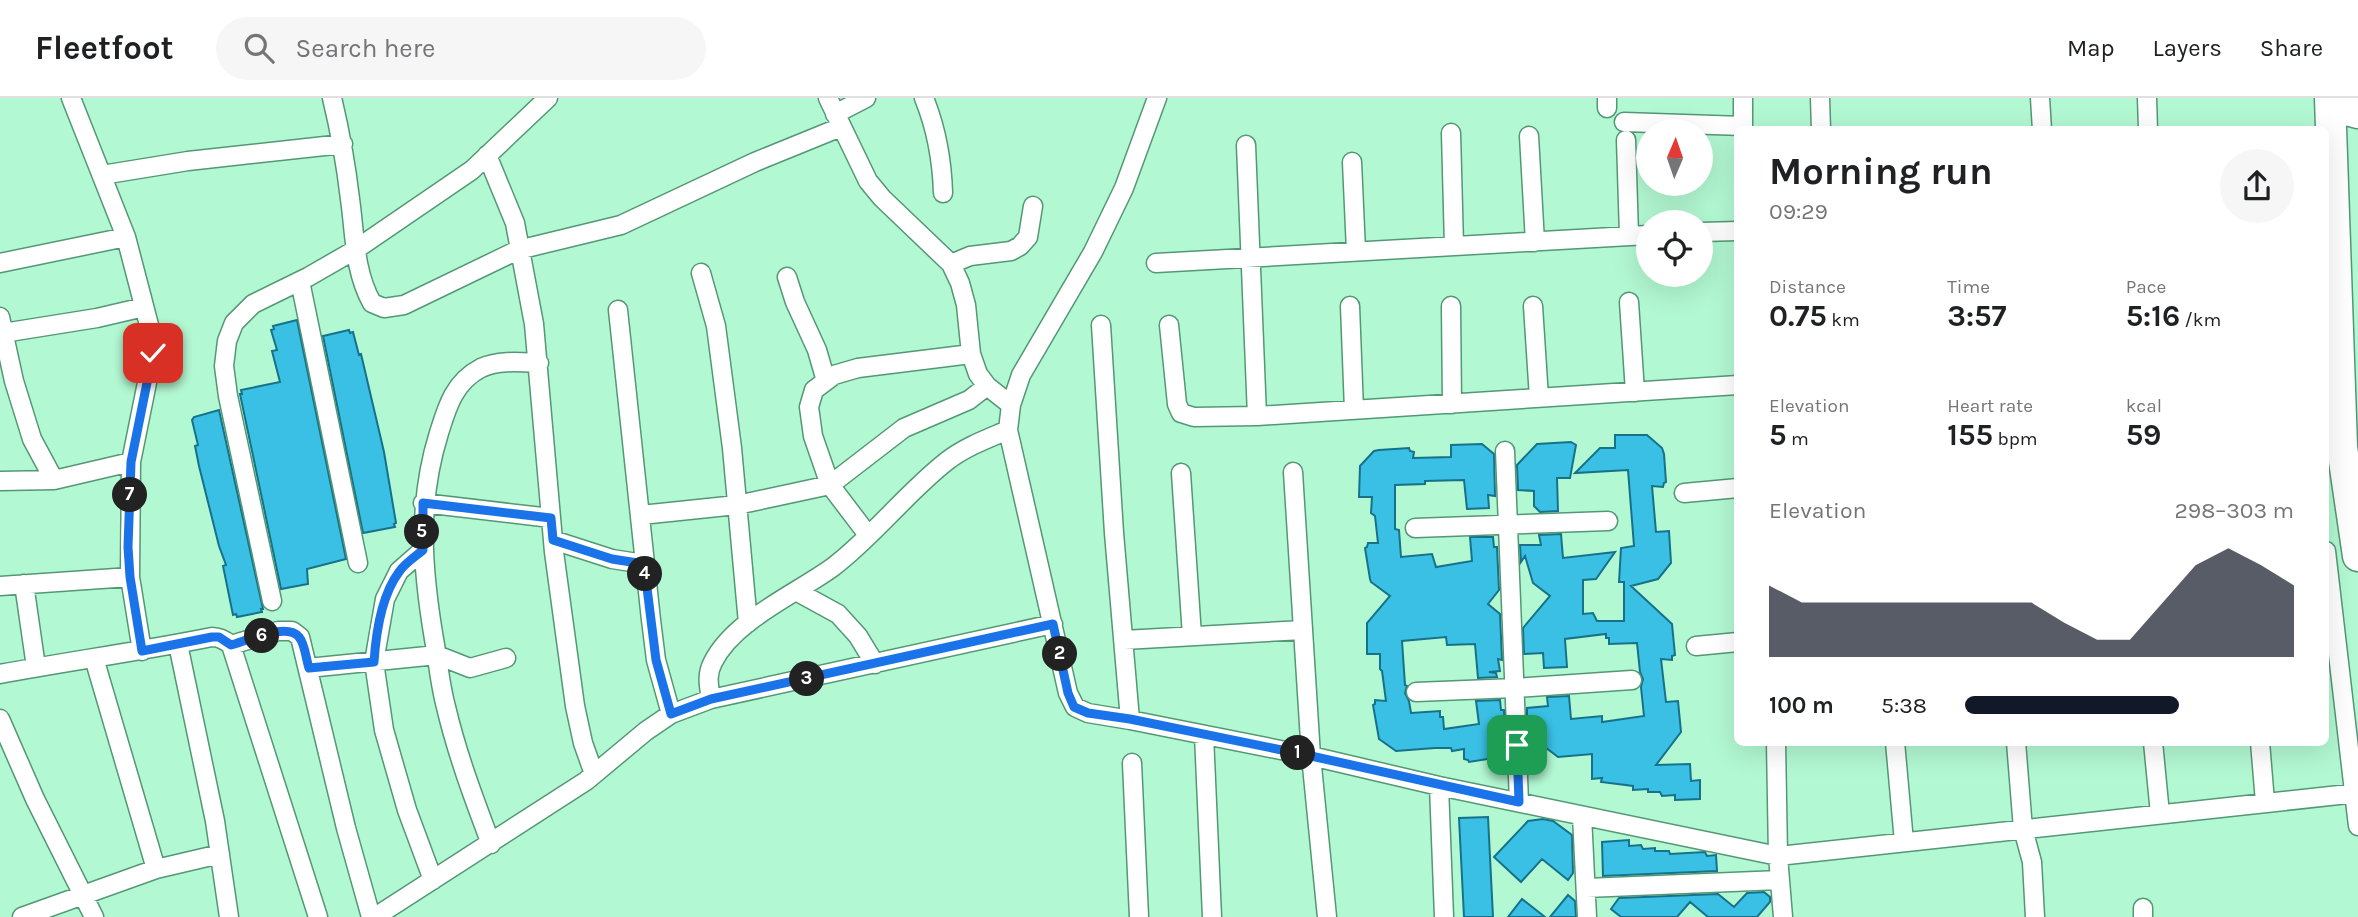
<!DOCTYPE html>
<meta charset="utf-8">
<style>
:root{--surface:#fff;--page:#f6f6f6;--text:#202124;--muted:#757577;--line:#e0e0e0;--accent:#111827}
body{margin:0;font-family:Karla,sans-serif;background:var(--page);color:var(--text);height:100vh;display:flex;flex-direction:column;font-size:26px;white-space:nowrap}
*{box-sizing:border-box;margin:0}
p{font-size:23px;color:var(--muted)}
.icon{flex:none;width:38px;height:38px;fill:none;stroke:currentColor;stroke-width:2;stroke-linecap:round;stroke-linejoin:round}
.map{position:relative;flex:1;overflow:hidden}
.panel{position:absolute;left:1734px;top:28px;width:595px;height:620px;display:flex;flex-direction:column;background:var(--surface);border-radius:10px;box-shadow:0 7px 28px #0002}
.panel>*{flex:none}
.needle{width:46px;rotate:2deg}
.buttons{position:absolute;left:1636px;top:21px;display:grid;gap:14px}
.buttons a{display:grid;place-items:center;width:77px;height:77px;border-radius:50%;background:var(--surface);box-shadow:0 7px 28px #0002;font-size:35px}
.pin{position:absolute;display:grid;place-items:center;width:60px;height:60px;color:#fff;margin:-30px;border-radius:14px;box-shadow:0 4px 10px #0006}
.km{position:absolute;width:35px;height:35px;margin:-18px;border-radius:50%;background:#222;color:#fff;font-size:19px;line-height:35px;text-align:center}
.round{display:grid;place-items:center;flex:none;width:74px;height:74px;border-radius:37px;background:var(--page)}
.summary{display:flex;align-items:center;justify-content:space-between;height:119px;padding:0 35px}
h1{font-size:38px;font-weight:700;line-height:52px}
.stats{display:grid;grid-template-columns:repeat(3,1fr);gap:10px;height:119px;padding:7px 35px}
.stats div{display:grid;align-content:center}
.stats b{font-size:30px;font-weight:700}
.stats small{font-size:19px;font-weight:400}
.stats p{font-size:19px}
.chart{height:196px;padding:14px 35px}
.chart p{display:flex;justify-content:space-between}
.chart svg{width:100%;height:126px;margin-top:7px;fill:var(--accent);opacity:.7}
ul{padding:0 35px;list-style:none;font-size:23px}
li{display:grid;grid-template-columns:112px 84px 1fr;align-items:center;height:52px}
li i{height:18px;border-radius:9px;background:var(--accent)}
header{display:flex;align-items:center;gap:42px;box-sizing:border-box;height:98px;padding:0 35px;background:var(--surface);border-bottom:2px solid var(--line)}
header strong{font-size:33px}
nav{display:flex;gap:38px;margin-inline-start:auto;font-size:24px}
.search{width:490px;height:63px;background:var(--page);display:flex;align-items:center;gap:18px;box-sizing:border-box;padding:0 24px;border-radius:38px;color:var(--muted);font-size:26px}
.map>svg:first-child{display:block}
</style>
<header>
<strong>Fleetfoot</strong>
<div class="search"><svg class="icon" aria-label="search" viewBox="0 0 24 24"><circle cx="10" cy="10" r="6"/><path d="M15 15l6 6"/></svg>Search here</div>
<nav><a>Map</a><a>Layers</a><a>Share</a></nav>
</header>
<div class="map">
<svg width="2358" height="819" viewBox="0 0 2358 819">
<rect width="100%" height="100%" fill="#b2f8d2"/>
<path fill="#3ac0e4" stroke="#167189" stroke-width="2" d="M297 222 346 461 307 471 308 486 281 491 240 296H242L241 292 280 284 272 253 277 252 271 232 274 231 273 228Z
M349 232 350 235 353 234 359 257 361 256 384 354 396 425 394 426 395 429 363 435 323 238Z
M219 312 263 511H261L262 514 237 519 236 516 233 517 223 468 226 467 219 448 199 368 195 348 198 347 192 322 194 319Z
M1615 337H1647L1662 350 1664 356 1666 384 1664 385 1663 389 1652 388 1656 434 1669 433 1671 465 1658 481 1631 488 1672 526 1675 557 1672 558V562L1661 561 1666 604 1678 603 1681 634 1656 667 1690 666 1691 683 1700 682V701L1675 702V697L1662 698 1660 694H1648V691L1633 692V688L1601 684 1602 680 1592 681V656L1558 659 1541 646 1533 619 1527 626V610L1548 608 1547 599 1569 598 1571 621 1602 618V624L1644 618 1641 589 1643 581 1640 574 1637 545 1609 546V540H1606V536L1565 541 1567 569 1544 570 1543 555 1524 556 1523 530 1550 498 1533 485 1525 458 1521 464 1520 447H1541L1539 437 1561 436 1563 460 1615 454 1596 481 1583 482V516L1593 515 1597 523H1624V484H1619L1621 450 1634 448 1628 372 1575 375 1600 350H1615Z
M1571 344 1576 347 1570 380H1557L1558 413 1540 414 1534 408V393L1518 392 1517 367 1537 346Z
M1482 346 1494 356 1495 398 1488 397 1489 410 1467 411 1464 382 1425 383V386L1395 387V431L1399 432 1401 459 1432 456 1436 469 1472 463 1470 439H1493L1494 449H1497L1499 492 1488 506 1500 516 1502 562 1498 561 1500 573 1489 574 1496 575 1497 579 1478 580 1475 546 1447 547 1446 539 1402 543 1405 587 1407 588 1405 595 1409 603 1411 615 1440 613V619H1443L1444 631 1479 626 1476 603 1500 602 1501 612H1504L1506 655 1500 659 1469 664 1468 662 1464 661V651L1452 653 1451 650H1435L1396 653 1379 641 1373 607 1375 606V602L1386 603 1382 573 1380 571V556H1367V525L1390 498 1371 484 1370 481 1365 450 1367 449 1368 445H1378L1375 418 1371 415 1372 399H1359L1360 368 1374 353 1379 352 1409 350 1410 353 1414 354 1413 360 1451 359V347Z
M1488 719 1493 819H1464L1459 720Z
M1543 721 1553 723 1572 737 1573 775 1568 782 1542 761 1521 784 1494 759 1528 723Z
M1629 742V748L1641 747 1643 751 1655 750V753H1669L1670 756 1705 754 1707 758 1716 757 1717 773 1603 778 1602 744Z
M1764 794 1770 799V804L1757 819H1708L1690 804 1677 819H1621L1611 811 1619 800 1718 796 1734 809 1747 795Z
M1568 797 1575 803 1576 819H1550Z
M1522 801 1545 819H1508Z"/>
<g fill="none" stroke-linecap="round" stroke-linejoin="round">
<g stroke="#549775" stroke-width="21">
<path id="street" d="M71 0 126 139 149 227 153 255 131 364 130 479 142 553
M332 0C340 33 346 67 350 101 355 136 354 173 372 205L384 210 404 207 518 152 621 127 755 64 841 29
M828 0 868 83 882 100 951 166 960 185 966 207 971 256 978 276 987 288 1011 307
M924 0C937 32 942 61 943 95
M1157 0 1124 90 1093 154 1021 277 1011 307 1008 332 1068 595 1075 609 1088 615 1130 622 1311 658 1439 688 1778 758 2358 695
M1607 0V10
M1743 0V32
M1820 0 1821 32
M2040 0 2042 32
M2147 0 2148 32
M835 16 866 0
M1624 24 1743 28
M1451 35 1454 148
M1529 38 1535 144
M1626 42 1629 137
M1246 47 1257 318
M487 57 515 125 534 226 554 454 575 608 583 645 594 676
M1352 64 1356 153
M102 77 188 63 343 46
M1701 134 1738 133
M0 165 126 139
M1156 165 1648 137
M951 166 970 158 1011 153 1020 148 1028 139 1033 108
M701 175 716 228 732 350 748 525
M787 179 795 204 817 252 826 283
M300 183 358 465
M1629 204 1635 294
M1350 208 1354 312
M1451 208 1452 306
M1533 208 1539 300
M618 212 651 522 656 562 671 616
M0 219 14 283 32 341 54 382
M1101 227 1114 435 1130 622
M1169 227 1177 306 1181 315 1194 319 1257 318 1738 287
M3 235 97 220 144 209
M1505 353 1519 704
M1293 374 1311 658 1327 819
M1181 375 1192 538
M0 383 54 382 131 364
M1684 395 1738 390
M423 405 551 420
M641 417 737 407 830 387 904 330 969 302 987 288
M1415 430 1608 423
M868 437 830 387 813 338 809 309 814 292 834 277 858 270 971 256
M553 442 612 461 644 466
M423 452 399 473 385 501 374 564 384 632 407 712 433 782
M2326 453 2358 728
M24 486 36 569
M0 488 130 479
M796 493 838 516 858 538 875 566
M272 503 228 298 224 268 227 243 234 225 253 206 308 179 355 152 472 72 548 0
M1124 542 1303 532
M178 546 215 723 229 819
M231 547 278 533H292L300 539 346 730 371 819
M1696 548 1738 544
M94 560 156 771
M308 570 437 557 470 570 506 560
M0 576C71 563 142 553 212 539 220 539 225 542 231 547L318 819
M1416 594 1515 590 1632 582
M711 601C709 588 706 577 713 564 734 522 796 496 833 469 874 438 906 395 947 363 965 349 987 341 1008 332
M0 621 35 701 94 819
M1204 637 1212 819
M1776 644 1778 758 1783 819
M1895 644 1904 744
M2016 644 2023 731 2032 764 2035 819
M2153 644 2160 716
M2260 644 2265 704
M1132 665 1139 819
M1439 688 1444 819
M1582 718 1587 819
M491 746C474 701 457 656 446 609 440 587 438 563 434 541 422 470 417 405 439 335 447 309 454 284 481 270 498 262 520 264 539 265
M1586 790 1780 782
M2143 810V819
M22 819 156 771 220 756
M375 819 586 683 646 633 671 616 711 601 1053 526"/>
</g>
<g stroke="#549775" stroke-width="33">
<path id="highway" d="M2330 0 2342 349 2358 458
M2331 0 2347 12 2358 15"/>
</g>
<use href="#street" stroke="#fff" stroke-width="18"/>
<use href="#highway" stroke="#fff" stroke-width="30"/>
</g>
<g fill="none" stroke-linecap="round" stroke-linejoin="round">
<g stroke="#fff" stroke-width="14">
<path id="route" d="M153 255 131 364 128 449 130 479 142 553 212 539H219L231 547C246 543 287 524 299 539 305 546 306 561 309 570L374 564C376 534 381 498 399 474 405 465 415 459 423 452V405L551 420 553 442 612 461 644 466 656 562 671 616 711 601 1053 526 1068 595 1074 609 1088 615 1130 621 1311 658 1519 704 1517 647"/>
</g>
<use href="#route" stroke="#1a73e8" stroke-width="9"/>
</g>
</svg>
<div class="buttons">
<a><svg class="needle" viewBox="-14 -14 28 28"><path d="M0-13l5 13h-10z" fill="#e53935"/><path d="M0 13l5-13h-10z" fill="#757577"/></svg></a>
<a><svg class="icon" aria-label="locate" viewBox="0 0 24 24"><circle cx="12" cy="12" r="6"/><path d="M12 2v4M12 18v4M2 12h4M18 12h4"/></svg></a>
</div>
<div class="pin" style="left:1517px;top:647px;background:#1e9e55"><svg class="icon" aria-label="arrive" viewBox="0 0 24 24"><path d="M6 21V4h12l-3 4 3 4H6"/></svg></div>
<div class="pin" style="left:153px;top:255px;background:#d93025"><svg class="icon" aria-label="check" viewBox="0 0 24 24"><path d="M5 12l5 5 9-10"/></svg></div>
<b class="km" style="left:1298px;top:655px">1</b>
<b class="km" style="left:1060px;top:556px">2</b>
<b class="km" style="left:807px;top:581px">3</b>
<b class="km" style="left:645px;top:476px">4</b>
<b class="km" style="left:422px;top:434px">5</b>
<b class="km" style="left:262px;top:538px">6</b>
<b class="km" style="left:130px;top:397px">7</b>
<section class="panel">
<div class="summary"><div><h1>Morning run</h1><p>09:29</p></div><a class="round"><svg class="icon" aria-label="share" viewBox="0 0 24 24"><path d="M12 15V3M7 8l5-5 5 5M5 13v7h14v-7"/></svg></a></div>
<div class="stats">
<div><p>Distance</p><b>0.75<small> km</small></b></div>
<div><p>Time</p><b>3:57</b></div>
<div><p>Pace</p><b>5:16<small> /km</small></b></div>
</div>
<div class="stats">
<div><p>Elevation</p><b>5<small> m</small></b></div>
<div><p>Heart rate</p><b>155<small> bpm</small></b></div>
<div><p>kcal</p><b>59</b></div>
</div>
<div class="chart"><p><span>Elevation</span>298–303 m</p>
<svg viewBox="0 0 160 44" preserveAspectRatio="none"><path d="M0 44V19L10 25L20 25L30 25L40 25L50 25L60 25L70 25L80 25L90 32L100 38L110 38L120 25L130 12L140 6L150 12L160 19V44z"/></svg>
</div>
<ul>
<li><b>100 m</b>5:38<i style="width:65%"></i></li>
</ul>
</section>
</div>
